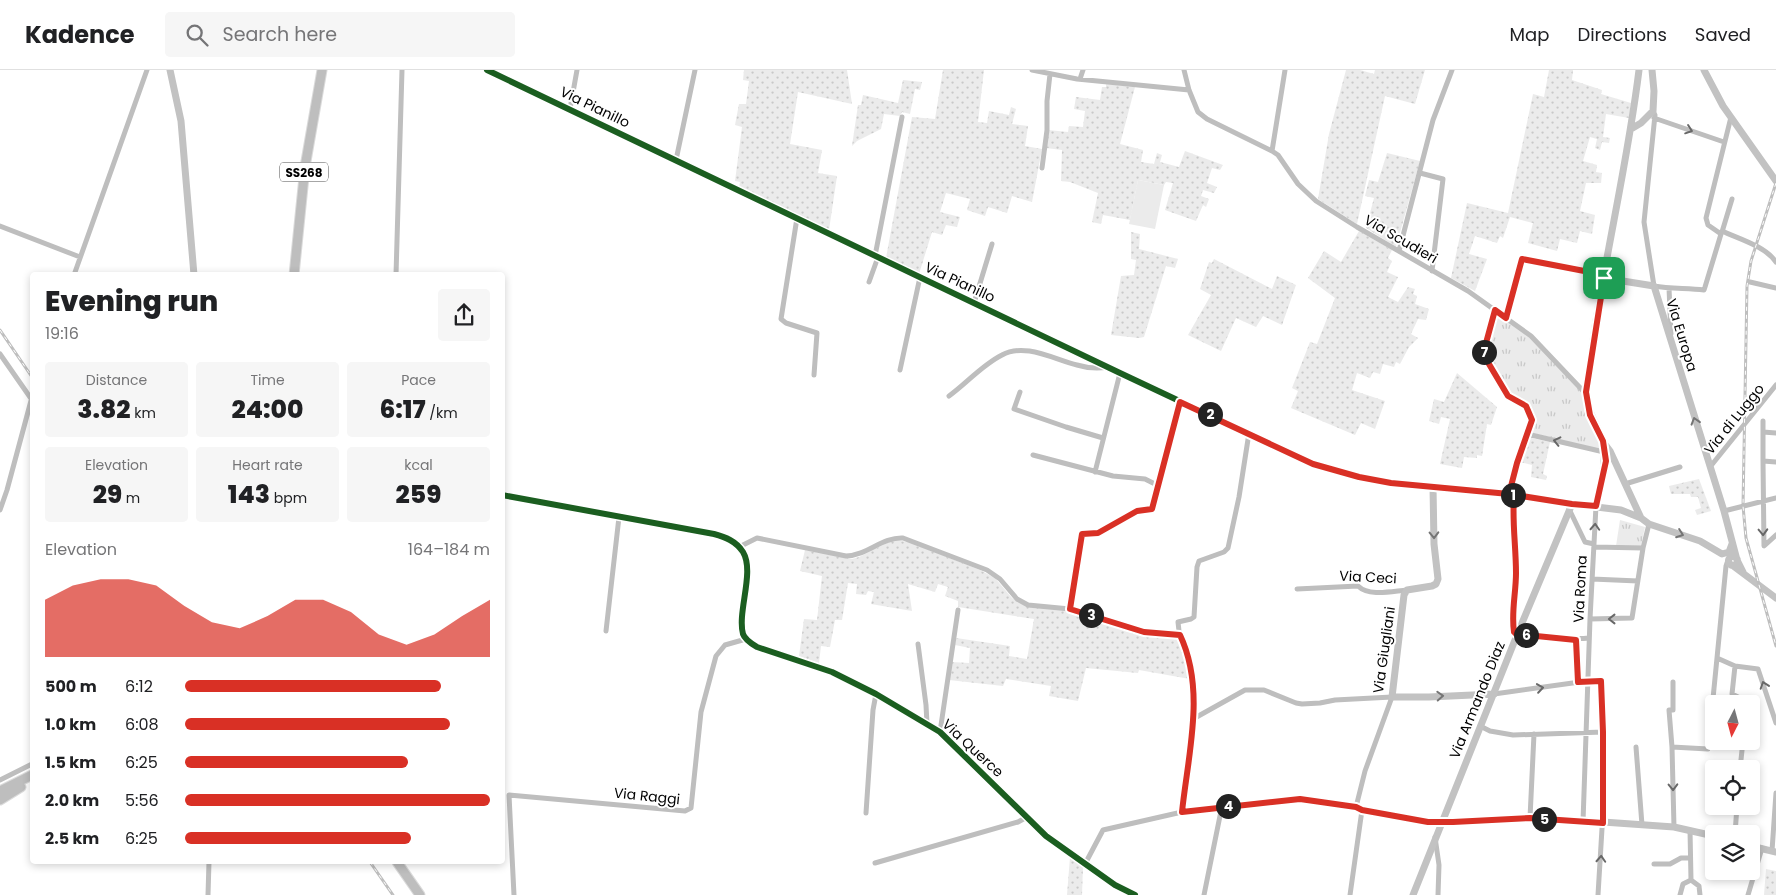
<!DOCTYPE html>
<meta charset="utf-8">
<style>
:root{--surface:#fff;--page:#f6f6f6;--text:#202124;--muted:#757577;--line:#e0e0e0;--accent:#d93025}
body{margin:0;font-family:Poppins,sans-serif;background:var(--page);color:var(--text);height:100vh;display:flex;flex-direction:column;font-size:19px;white-space:nowrap}
*{box-sizing:border-box;margin:0}
p{font-size:16px;color:var(--muted)}
.icon{flex:none;width:28px;height:28px;fill:none;stroke:currentColor;stroke-width:2;stroke-linecap:round;stroke-linejoin:round}
.map{position:relative;flex:1;overflow:hidden}
.sheet{position:absolute;left:30px;top:202px;width:475px;height:592px;display:flex;flex-direction:column;background:var(--surface);border-radius:5px;box-shadow:0 2px 8px #0003}
.sheet>*{flex:none}
.needle{width:32px;rotate:186deg}
.buttons{position:absolute;left:1705px;top:625px;display:grid;gap:10px}
.buttons a{display:grid;place-items:center;width:55px;height:55px;border-radius:5px;background:var(--surface);box-shadow:0 2px 8px #0003;font-size:25px}
.pin{position:absolute;display:grid;place-items:center;width:42px;height:42px;color:#fff;margin:-21px;border-radius:10px;box-shadow:0 2px 8px #0006}
.km{position:absolute;width:25px;height:25px;margin:-12px;border-radius:50%;background:#222;color:#fff;font-size:14px;line-height:25px;text-align:center}
.round{display:grid;place-items:center;flex:none;width:52px;height:52px;border-radius:5px;background:var(--page)}
.summary{display:flex;align-items:center;justify-content:space-between;height:85px;padding:0 15px}
h1{font-size:28px;font-weight:800;line-height:38px}
.figures{display:grid;grid-template-columns:repeat(3,1fr);gap:8px;height:85px;padding:5px 15px}
.figures div{display:grid;align-content:center;border-radius:5px;background:var(--page);text-align:center}
.figures b{font-size:25px;font-weight:800}
.figures small{font-size:14px;font-weight:400}
.figures p{font-size:14px}
.chart{height:140px;padding:10px 15px}
.chart p{display:flex;justify-content:space-between}
.chart svg{width:100%;height:90px;margin-top:5px;fill:var(--accent);opacity:.7}
ul{padding:0 15px;list-style:none;font-size:16px}
li{display:grid;grid-template-columns:80px 60px 1fr;align-items:center;height:38px}
li i{height:12px;border-radius:6px;background:var(--accent)}
header{display:flex;align-items:center;gap:30px;box-sizing:border-box;height:70px;padding:0 25px;background:var(--surface);border-bottom:1px solid var(--line)}
header strong{font-size:24px}
nav{display:flex;gap:28px;margin-inline-start:auto;font-size:18px}
.search{width:350px;height:45px;background:var(--page);display:flex;align-items:center;gap:12px;box-sizing:border-box;padding:0 18px;border-radius:5px;color:var(--muted);font-size:19px}
.map>svg:first-child{display:block}
</style>
<header>
<strong>Kadence</strong>
<div class="search"><svg class="icon" aria-label="search" viewBox="0 0 24 24"><circle cx="10" cy="10" r="6"/><path d="M15 15l6 6"/></svg>Search here</div>
<nav><a>Map</a><a>Directions</a><a>Saved</a></nav>
</header>
<div class="map">
<svg width="1776" height="825" viewBox="0 0 1776 825">
<defs>
<pattern id="grass-dots" width="8" height="8" patternUnits="userSpaceOnUse" patternTransform="scale(1.25)"><rect width="8" height="8" fill="#ebebeb"/><path d="M2 2h.1M6 6h.1" fill="none" stroke="#c8c8c8" stroke-width="1.8" stroke-linecap="round"/></pattern>
<pattern id="park-tufts" width="24" height="20" patternUnits="userSpaceOnUse" patternTransform="scale(1.25)"><rect width="24" height="20" fill="#ebebeb"/><path d="M3 7l-1-3M5 7V3M7 7l1-3M15 17l-1-3M17 17v-4M19 17l1-3" fill="none" stroke="#c8c8c8"/></pattern>
</defs>
<rect width="100%" height="100%" fill="#fff"/>
<path fill="url(#grass-dots)" d="M744 0H847L852 34 798 22 790 74 822 80 818 103 837 106 829 160 739 117 740 112 735 111 742 57 735 55 739 34H746L749 11 743 10Z
M943 0H984L978 52 987 53 989 41 1009 45 1011 37 1016 39 1012 54 1028 56 1025 76 1042 79 1032 132 1012 126 1007 143 988 137 985 146 967 140 970 129 946 123 940 142 960 147 957 157 946 155 942 165 932 162 919 204 886 188 912 47 935 49Z
M1346 0H1360L1374 4 1375 0H1425L1415 34 1385 26 1357 154 1318 129 1329 64Z
M1549 0H1573L1572 10 1602 20 1601 24 1631 33 1629 48 1606 44 1603 67 1610 68 1609 73 1602 72 1600 80 1595 78 1597 69 1590 67 1583 91 1597 95 1596 102 1602 103 1601 113H1586L1580 141 1595 145 1592 164 1580 161 1577 173 1560 169 1557 181 1528 173 1533 153 1510 147 1503 168 1500 166 1497 173 1475 166 1469 184 1487 189 1475 221 1451 208 1467 133 1508 143 1533 24 1544 27Z
M903 10 922 12 920 20 915 19 910 44 902 42 900 46 884 44 881 59 857 71 852 76 858 35H861L863 25 898 33Z
M1106 14 1135 17 1120 74 1143 80 1141 92 1154 94 1157 83 1162 85 1160 92 1179 97 1185 81 1223 95 1220 100 1212 98 1207 113 1217 117 1214 123 1203 120 1201 126 1209 129 1206 137 1203 135 1196 151 1165 140 1173 113 1166 112 1164 115 1138 110 1130 150 1103 145 1101 154 1092 152 1098 123 1070 112 1061 111 1062 80 1046 78 1048 60 1068 62 1069 56 1083 57 1085 41 1074 39 1076 27 1100 30 1102 17H1106Z
M1387 83 1420 91 1396 177 1366 158 1374 128 1365 126 1369 110 1378 112Z
M1359 161 1392 180 1388 188 1392 191 1387 202 1398 207 1388 227 1398 232 1408 217 1415 219 1413 224 1417 226 1415 234 1429 239 1426 250 1418 249 1411 264 1418 268 1409 277 1400 294 1396 292 1394 297 1383 294 1380 304 1373 302 1370 308 1357 303 1352 320 1385 331 1375 359 1361 353 1355 365 1291 338 1298 321 1292 318 1310 272 1317 274 1335 228 1308 208 1324 181 1341 192Z
M1131 162 1140 164 1139 179 1178 189 1175 198 1166 196 1144 267 1139 268 1111 265 1121 206 1134 205 1136 190 1131 189Z
M1214 189 1272 219 1277 206 1296 215 1282 255 1263 246 1256 257 1236 248 1221 281 1188 265 1211 225 1200 219 1209 192 1212 193Z
M1457 303 1497 337 1491 355 1487 354 1482 386 1477 385V388L1464 387 1462 398 1440 394 1450 349 1441 347 1439 354 1429 351 1434 329 1444 332Z
M1527 367 1550 372 1543 404 1547 406 1546 410 1531 407 1532 395 1520 392Z
M1699 409 1711 441 1697 445 1695 440 1701 438 1698 427H1691L1690 424H1671L1669 416Z
M893 470 909 472 980 500 995 508 1012 528 1026 536 1066 540 1144 564 1177 568 1179 570 1190 609 1139 600 1138 603 1086 598 1078 631 1049 626 1051 616 1006 609 1003 616 949 610 951 592 969 593 970 578 955 575 956 568 1010 576 1009 586 1027 589 1034 549 958 537V531L945 526 948 517 938 514 935 522 908 514 912 541 871 534 874 522 868 521 866 525 856 524 857 514 848 513 842 550H835L830 577 821 576 819 593 799 586 804 549 817 550 822 506 800 501 805 480 852 489 859 487Z
M1070 787 1083 796 1082 825H1067Z
M1766 799 1776 801V825H1764Z"/>
<path fill="url(#park-tufts)" d="M1496 243 1530 267 1585 326 1601 371 1602 380 1529 362 1534 350 1528 334 1509 324 1485 283Z
M1620 450 1645 457 1641 476H1616Z"/>
<path fill="#ebebeb" d="M1138 110 1164 115 1155 159 1129 154Z"/>
<g fill="none" stroke-linecap="round" stroke-linejoin="round">
<g stroke="#dbdbdb" stroke-width="11">
<path id="highway" d="M294 205 305 97 322 0
M0 721 32 705
M0 730 21 717
M397 792 420 825"/>
</g>
<path stroke="#bebebe" stroke-width="5" d="M1032 0 1077 9 1189 20
M1184 0 1189 20 1198 42 1207 49 1272 81 1278 85 1298 114 1316 131 1357 157 1468 221 1531 266 1587 325
M1080 9 1083 0
M570 39 577 0
M1653 41 1655 45 1644 152 1654 216C1670 219 1687 218 1704 220L1705 217 1721 164 1708 155 1706 148 1731 47
M1654 48 1724 72
M1272 81 1285 0
M676 90 695 0
M1042 98 1047 60V31L1050 4
M1420 103 1443 109 1432 201
M797 148 781 249 786 253 817 263 814 305
M0 156 80 187
M1722 161C1739 169 1765 176 1776 192
M1722 162 1732 129
M1399 181 1433 50 1452 0
M875 186 902 47
M74 205 147 0
M396 205 402 0
M869 212 878 187
M1750 212 1776 218
M1669 218 1671 264
M974 233 992 174
M1495 240 1483 284 1508 325 1526 336 1531 350 1527 364 1604 382
M1506 248 1522 189 1605 205
M0 284 32 330
M900 300 920 207
M1020 322 1014 339 1066 357 1103 368
M949 326C967 313 982 295 1002 285 1025 272 1055 290 1077 295 1087 298 1098 299 1108 297
M1763 362V351
M1033 385 1113 406 1145 409 1157 415
M1763 391V362L1776 363
M1776 392 1763 391 1764 476 1776 465
M1710 397 1776 315
M1095 402 1120 303
M1625 414 1680 397
M1509 425 1527 364
M1514 425C1512 452 1516 477 1516 503 1516 523 1511 542 1514 562L1517 565C1541 564 1565 571 1589 568
M1569 439 1585 472 1594 474
M0 440 7 420 32 327
M1724 441 1776 428
M739 477 757 468 846 486C868 485 882 467 903 468L987 500 1000 509 1017 529 1028 535 1070 539 1144 561 1181 565
M1594 477 1643 478
M1728 490 1726 496 1717 588 1735 596 1758 599 1776 653
M1592 509 1638 511
M1297 519 1358 516C1369 527 1393 521 1407 520
M1070 539 1081 464 1098 463 1137 441 1152 439 1180 332
M1590 549 1632 548 1643 478 1649 454
M606 561 619 447
M1576 569 1578 612
M918 574 926 635 927 654
M1735 596 1732 624 1746 631V634
M1673 612V640H1669L1672 677 1674 757
M1494 624 1587 611H1601L1603 662V742L1598 825
M1193 649 1245 620H1264L1296 633 1302 634 1320 633 1335 630 1392 627 1365 701 1356 737
M1480 656 1490 661 1513 665 1603 662
M940 662 958 540
M1636 677 1642 755
M1672 677 1708 679 1717 588
M1740 699 1743 671
M0 710 32 694
M1182 742 1192 678 1193 619V606L1179 561 1178 552 1191 549 1194 547 1197 497 1199 491 1224 482 1228 478 1239 427 1249 363
M866 743 873 640 876 624
M1530 748 1534 664
M1583 752 1590 549 1596 436
M1735 764 1737 736
M1435 767 1439 795 1438 825
M1772 781 1776 723
M875 793 1018 752 1027 747
M1085 794 1103 760 1182 742 1299 729 1356 737 1362 740 1406 748 1441 752
M1654 794H1670L1681 788H1690
M1691 810 1699 816 1700 825
M208 825 209 792
M514 825 509 725 685 741 691 738 701 642 716 586 725 575 746 569
M1204 825 1222 736
M1350 825 1362 740
M1680 825 1683 814 1691 810 1690 760
M1748 825 1762 778"/>
<path stroke="#c2c2c2" stroke-width="7" d="M170 0 181 51 194 205
M487 0 1120 303 1313 394 1359 407 1391 413 1509 425 1572 434 1621 440 1641 448
M1704 0 1723 36 1776 111
M1631 59 1641 53 1653 41 1654 21 1652 0
M1604 208 1654 216 1724 441 1737 490 1743 502
M1604 373 1610 381 1641 448 1649 454 1700 471 1722 484 1729 482 1732 474
M1433 416 1434 474 1438 509 1436 514 1432 516 1407 520 1404 525 1392 627H1429L1494 624
M502 425 714 464C725 467 736 471 743 482 755 502 737 542 743 564 745 570 752 574 757 577L832 602 876 624 940 662 1046 766 1115 815 1135 825
M1596 436C1600 415 1607 394 1603 373 1599 354 1584 340 1587 319 1598 212 1626 107 1639 0
M1728.5 491a4.5 4.5 0 1 1 9 0a4.5 4.5 0 1 1-9 0Z
M1732 495 1776 528
M1441 752 1530 748 1603 753
M1603 752 1674 757 1714 766
M1751 776 1776 782
M1413 825 1517 565 1572 434"/>
<use href="#highway" stroke="#bebebe" stroke-width="9"/>
<g stroke="#bebebe" stroke-width="3">
<path id="rail" d="M1776 113 1751 191 1747 216 1743 436 1746 468 1776 576
M0 260 32 307
M370 792 393 825"/>
</g>
<use href="#rail" stroke="#fff" stroke-width="1" stroke-dasharray="4" stroke-linecap="butt"/>
<g stroke="#fff" stroke-width="9">
<path id="cycleway" d="M487 0 1120 303 1313 394 1359 407 1391 413 1509 425 1572 434
M502 425 714 464C725 467 736 471 743 482 755 502 737 542 743 564 745 570 752 574 757 577L832 602 876 624 940 662 1046 766 1115 815 1135 825"/>
</g>
<use href="#cycleway" stroke="#1b5e20" stroke-width="6"/>
</g>
<defs><path id="oneway-chevron" d="M-2-3.5L2.5 0L-2 3.5" fill="none" stroke-width="1.6" stroke-linecap="round" stroke-linejoin="round" transform="scale(1.25)"/></defs>
<g stroke="#686868">
<use href="#oneway-chevron" transform="translate(1689 60) rotate(19)"/>
<use href="#oneway-chevron" transform="translate(1557 371) rotate(-167)"/>
<use href="#oneway-chevron" transform="translate(1595 457) rotate(-87)"/>
<use href="#oneway-chevron" transform="translate(1763 462) rotate(88)"/>
<use href="#oneway-chevron" transform="translate(1612 549) rotate(180)"/>
<use href="#oneway-chevron" transform="translate(1764 615) rotate(-109)"/>
<use href="#oneway-chevron" transform="translate(1540 618) rotate(-8)"/>
<use href="#oneway-chevron" transform="translate(1673 717) rotate(89)"/>
<use href="#oneway-chevron" transform="translate(1601 789) rotate(-87)"/>
</g>
<g stroke="#747474">
<use href="#oneway-chevron" transform="translate(1695 351) rotate(-107)"/>
<use href="#oneway-chevron" transform="translate(1680 464) rotate(20)"/>
<use href="#oneway-chevron" transform="translate(1434 465) rotate(89)"/>
<use href="#oneway-chevron" transform="translate(1440 626) rotate(-3)"/>
</g>
<g fill="none" stroke-linecap="round" stroke-linejoin="round">
<g stroke="#fff" stroke-width="10">
<path id="route" d="M1604 208 1586 322 1590 345 1603 371 1606 391 1596 436 1572 434 1509 424 1391 413 1359 407 1313 394 1180 332 1152 439 1137 441 1098 463 1082 464 1070 539 1144 562 1180 565C1206 620 1188 684 1182 742L1300 729 1356 737 1362 740 1428 752H1453L1530 748 1603 753V662L1601 611 1578 612 1576 570 1516 564 1514 562C1511 542 1516 523 1516 503 1516 477 1512 452 1514 426L1509 424 1517 393 1532 350 1526 336 1508 326 1483 284 1495 240 1506 248 1522 189 1605 205 1604 208"/>
</g>
<use href="#route" stroke="#d93025" stroke-width="6"/>
</g>
<g text-anchor="middle" dominant-baseline="central" stroke-width="4" stroke-linejoin="round" paint-order="stroke">
<rect fill="#fff" stroke="#4c4c4c" stroke-width="1" x="280" y="92.5" width="48" height="19" rx="4"/>
<g font-size="12" font-weight="bold" fill="#000">
<text x="304" y="102">SS268</text>
</g>
<g font-size="14" fill="#000" stroke="#fff">
<text transform="translate(595 37) rotate(26)">Via Pianillo</text>
<text transform="translate(1401 169) rotate(30)">Via Scudieri</text>
<text transform="translate(960 212) rotate(25)">Via Pianillo</text>
<text transform="translate(1682 265) rotate(73)">Via Europa</text>
<text transform="translate(1734 349) rotate(-51)">Via di Luggo</text>
<text transform="translate(1368 507) rotate(3)">Via Ceci</text>
<text transform="translate(1580 519) rotate(-87)">Via Roma</text>
<text transform="translate(1384 580) rotate(-82)">Via Giugliani</text>
<text transform="translate(1477 630) rotate(-68)">Via Armando Diaz</text>
<text transform="translate(973 678) rotate(43)">Via Querce</text>
<text transform="translate(647 726) rotate(6)">Via Raggi</text>
</g>
</g>
</svg>
<div class="buttons">
<a><svg class="needle" viewBox="-14 -14 28 28"><path d="M0-13l5 13h-10z" fill="#e53935"/><path d="M0 13l5-13h-10z" fill="#757577"/></svg></a>
<a><svg class="icon" aria-label="locate" viewBox="0 0 24 24"><circle cx="12" cy="12" r="6"/><path d="M12 2v4M12 18v4M2 12h4M18 12h4"/></svg></a>
<a><svg class="icon" aria-label="layers" viewBox="0 0 24 24"><path d="M12 4l9 5-9 5-9-5zM3 14l9 5 9-5"/></svg></a>
</div>
<div class="pin" style="left:1604px;top:208px;background:#1e9e55"><svg class="icon" aria-label="arrive" viewBox="0 0 24 24"><path d="M6 21V4h12l-3 4 3 4H6"/></svg></div>
<b class="km" style="left:1513px;top:425px">1</b>
<b class="km" style="left:1210px;top:344px">2</b>
<b class="km" style="left:1091px;top:545px">3</b>
<b class="km" style="left:1228px;top:736px">4</b>
<b class="km" style="left:1544px;top:749px">5</b>
<b class="km" style="left:1526px;top:565px">6</b>
<b class="km" style="left:1484px;top:282px">7</b>
<section class="sheet">
<div class="summary"><div><h1>Evening run</h1><p>19:16</p></div><a class="round"><svg class="icon" aria-label="share" viewBox="0 0 24 24"><path d="M12 15V3M7 8l5-5 5 5M5 13v7h14v-7"/></svg></a></div>
<div class="figures">
<div><p>Distance</p><b>3.82<small> km</small></b></div>
<div><p>Time</p><b>24:00</b></div>
<div><p>Pace</p><b>6:17<small> /km</small></b></div>
</div>
<div class="figures">
<div><p>Elevation</p><b>29<small> m</small></b></div>
<div><p>Heart rate</p><b>143<small> bpm</small></b></div>
<div><p>kcal</p><b>259</b></div>
</div>
<div class="chart"><p><span>Elevation</span>164–184 m</p>
<svg viewBox="0 0 160 44" preserveAspectRatio="none"><path d="M0 44V16L10 9L20 6L30 6L40 9L50 19L60 27L70 30L80 24L90 16L100 16L110 22L120 33L130 38L140 33L150 24L160 16V44z"/></svg>
</div>
<ul>
<li><b>500 m</b>6:12<i style="width:84%"></i></li>
<li><b>1.0 km</b>6:08<i style="width:87%"></i></li>
<li><b>1.5 km</b>6:25<i style="width:73%"></i></li>
<li><b>2.0 km</b>5:56<i style="width:100%"></i></li>
<li><b>2.5 km</b>6:25<i style="width:74%"></i></li>
</ul>
</section>
</div>
